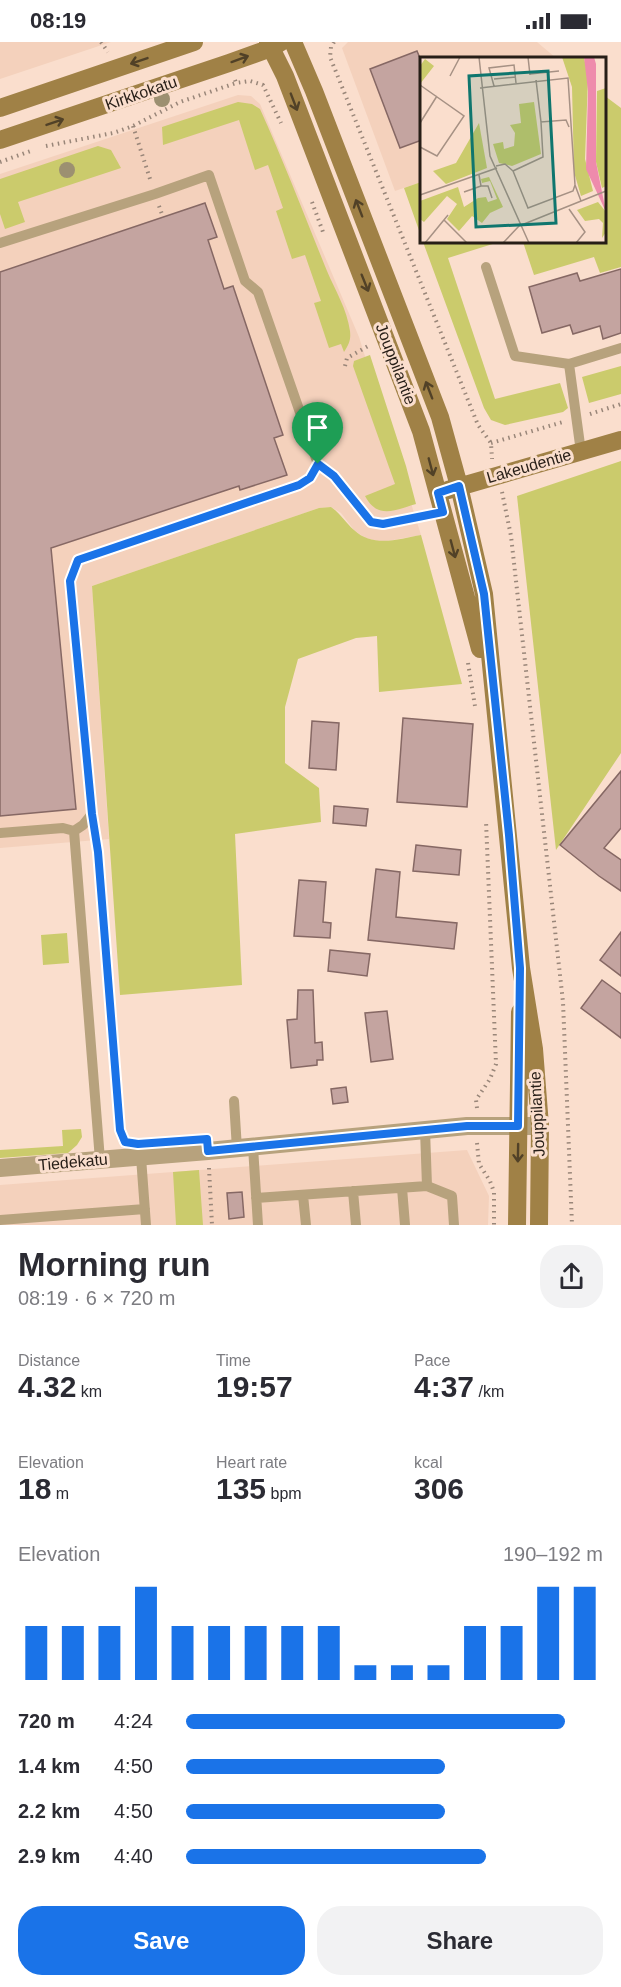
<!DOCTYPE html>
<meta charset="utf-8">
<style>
:root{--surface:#fff;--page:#f2f2f3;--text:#2b2b33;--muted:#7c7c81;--accent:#1a73e8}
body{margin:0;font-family:Helvetica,sans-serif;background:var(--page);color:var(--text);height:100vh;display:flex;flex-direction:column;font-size:22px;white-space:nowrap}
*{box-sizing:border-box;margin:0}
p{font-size:20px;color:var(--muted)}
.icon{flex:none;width:33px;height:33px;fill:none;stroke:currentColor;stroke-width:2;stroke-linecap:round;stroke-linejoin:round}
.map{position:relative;height:1183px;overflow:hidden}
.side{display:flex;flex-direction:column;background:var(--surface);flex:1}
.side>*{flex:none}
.pin{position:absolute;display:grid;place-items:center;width:51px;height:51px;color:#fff;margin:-62px -26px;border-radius:50% 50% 50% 0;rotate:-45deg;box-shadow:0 0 6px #0007}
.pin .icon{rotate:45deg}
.round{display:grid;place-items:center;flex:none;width:63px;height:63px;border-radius:24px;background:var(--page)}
.head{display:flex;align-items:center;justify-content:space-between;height:102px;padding:0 18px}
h1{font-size:33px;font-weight:600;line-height:45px}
.stats{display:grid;grid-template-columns:repeat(3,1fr);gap:9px;height:102px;padding:6px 18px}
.stats div{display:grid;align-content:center}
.stats b{font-size:30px;font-weight:600}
.stats small{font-size:16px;font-weight:400}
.stats p{font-size:16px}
.chart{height:168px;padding:12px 18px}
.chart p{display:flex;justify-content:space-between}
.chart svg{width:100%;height:108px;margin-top:6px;stroke:var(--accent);stroke-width:6}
.button{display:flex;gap:12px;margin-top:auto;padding:12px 18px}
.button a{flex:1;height:69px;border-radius:24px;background:var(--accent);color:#fff;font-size:24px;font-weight:600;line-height:69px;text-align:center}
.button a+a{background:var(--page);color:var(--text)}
ul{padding:0 18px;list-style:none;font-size:20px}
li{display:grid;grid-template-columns:96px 72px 1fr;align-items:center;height:45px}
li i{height:15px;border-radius:8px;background:var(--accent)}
.status{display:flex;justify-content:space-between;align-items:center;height:42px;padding:0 30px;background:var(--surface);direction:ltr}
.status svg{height:16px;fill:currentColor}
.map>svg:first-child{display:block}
</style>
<div class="status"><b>08:19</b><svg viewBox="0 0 49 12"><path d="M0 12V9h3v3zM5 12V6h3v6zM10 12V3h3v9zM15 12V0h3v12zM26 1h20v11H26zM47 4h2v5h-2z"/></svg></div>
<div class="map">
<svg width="621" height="1183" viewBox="0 0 621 1183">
<rect width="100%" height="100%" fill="#fadecd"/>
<path fill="#f4d1bc" d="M0 0H111L0 37Z
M348 0H537L556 16H422L421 140 395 149 342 6Z
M238 53 251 54 260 62 359 295 421 493 382 500 365 496 354 488 341 471 331 465 319 466 92 544 109 797 0 806V132Z
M467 1108 489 1154 488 1183H0V1143Z"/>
<path fill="#cbcb6c" d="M605 54 621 66V225L600 231 594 215 534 233 523 200H604Z
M238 60 252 62 260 67C284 120 305 175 327 229 335 248 347 267 350 289 351 298 349 302 344 310L341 302 329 306 314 261 321 259 305 213 292 217 276 169 283 166 268 123 255 128 239 78 163 103 162 85Z
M98 104 111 108 121 126 18 160 25 180 5 187 0 172V137Z
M421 140H422L421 194 404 146Z
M423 200H499L448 216 495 357 560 341 568 366 563 370 505 383 491 378 484 366Z
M370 313 406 424 416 462C395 468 378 478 365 454L395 442 353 324 354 319Z
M621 324V352L589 361 582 335Z
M621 419V711L556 808 517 454Z
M331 465C341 472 345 480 354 488 373 506 399 497 421 493L462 642 379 650 377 594 356 596 298 617 285 665V721L319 746 321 780 235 792 242 943 120 953 92 544 319 466Z
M67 891 69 921 43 923 41 893Z
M81 1087 82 1095 77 1103 68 1111 0 1116V1108L63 1104 62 1088Z
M199 1128 203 1183H176L173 1130Z"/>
<path fill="#c4a4a0" stroke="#866864" stroke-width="1.5" d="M417 9 422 21V98L400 106 370 27Z
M205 161 217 195 208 198 224 247 233 244 283 393 274 396 287 433 240 448 239 444 51 506 76 767 0 774V230Z
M621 227V291L603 297 600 284 573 292 570 283 542 291 529 245 577 231 580 239Z
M403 676 473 682 467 765 397 760Z
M312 679 339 681 336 728 309 726Z
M621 729V786L604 806 621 818V849L599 834 560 803Z
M334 764 368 767 366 784 333 781Z
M416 803 461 808 459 833 413 829Z
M376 827 400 830 396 875 457 881 454 907 368 898Z
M299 838 326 840 323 880 331 881 330 896 294 894Z
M621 890V934L600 918Z
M330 908 370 912 367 934 328 929Z
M602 938 621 952V996L581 966Z
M298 948H313L315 1001 322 1000 323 1018H317V1023L291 1026 287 978 297 977Z
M387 969 393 1017 371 1020 365 971Z
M346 1045 348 1060 333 1062 331 1047Z
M242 1150 244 1175 229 1177 227 1151Z"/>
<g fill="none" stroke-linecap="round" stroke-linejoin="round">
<path stroke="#998679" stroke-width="4" stroke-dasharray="1.5 4.5" stroke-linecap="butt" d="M101 0 108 10
M334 0 331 5 330 15 478 383 491 401 492 417
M235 38 236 41 250 39 263 43 281 81
M133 84 151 140
M46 104 113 91 133 84 180 60 236 41
M0 120 31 109
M312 160 323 190
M159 164 163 175
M345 324 347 316 370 303
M590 372 621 362
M491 401 563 380
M502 450 511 494 563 960 572 1183
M468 621 475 664
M95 790 98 810 120 1088 125 1099
M477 1066 476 1058 490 1037 496 1022 486 779
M477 1101 479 1122 490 1139 494 1150V1183
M209 1126 212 1183"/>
<path stroke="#b7a27d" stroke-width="10" d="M0 201 155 152 209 133 245 239 258 250 318 422 310 436 299 443 78 518 70 539 92 772 83 783 74 789
M486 225 515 314 569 322 581 410
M569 322 621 306
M318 422 334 434 371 480 383 482 443 470
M0 791 63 786 74 789 100 1118
M234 1059 237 1107
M425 1088 427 1144 452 1154 454 1183
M253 1105 258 1183
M141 1115 146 1183
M402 1146 405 1183
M353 1149 356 1183
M303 1153 306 1183
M256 1156 427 1144
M0 1178 145 1167"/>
<path stroke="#b7a27d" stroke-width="18" d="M0 1126 208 1109 467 1084H540"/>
<path stroke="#a08146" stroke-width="18" d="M268 0 285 34 421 389 480 607
M293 0 314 49 440 375 459 444 484 552 521 926 534 1007 540 1084 539 1183
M0 66 194 0
M0 98 229 21 271 6 281 0
M448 448 621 398
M517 1183 520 970"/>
</g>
<g fill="#9c9071">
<circle cx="162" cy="57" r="8"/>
<circle cx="67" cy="128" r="8"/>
</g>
<defs><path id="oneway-shaft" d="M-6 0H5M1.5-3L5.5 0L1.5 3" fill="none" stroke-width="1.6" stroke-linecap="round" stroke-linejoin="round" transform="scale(1.5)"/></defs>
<g stroke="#514127">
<use href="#oneway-shaft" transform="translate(240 17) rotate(-20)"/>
<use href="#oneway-shaft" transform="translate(139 19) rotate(161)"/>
<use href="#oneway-shaft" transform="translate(294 60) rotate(69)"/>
<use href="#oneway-shaft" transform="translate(55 80) rotate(-19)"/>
<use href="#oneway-shaft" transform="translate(359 166) rotate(-111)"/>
<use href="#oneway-shaft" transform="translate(365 241) rotate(68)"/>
<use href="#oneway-shaft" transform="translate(429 348) rotate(-111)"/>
<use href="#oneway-shaft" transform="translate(431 425) rotate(75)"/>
<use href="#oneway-shaft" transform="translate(453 507) rotate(75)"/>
<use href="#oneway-shaft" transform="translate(518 1111) rotate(91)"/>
</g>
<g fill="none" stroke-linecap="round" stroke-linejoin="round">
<g stroke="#fff" stroke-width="12">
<path id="route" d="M318 422 334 434 371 480 383 482 443 470 438 451 459 444 484 552 509 793 520 926 518 1084H467L208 1109 207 1097 138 1102 125 1100 120 1088 98 810 92 772 70 539 78 518 299 443 310 436Z"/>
</g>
<use href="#route" stroke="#1a73e8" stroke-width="8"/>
</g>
<g text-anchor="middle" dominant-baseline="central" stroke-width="6" stroke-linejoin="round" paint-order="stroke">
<g font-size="16" fill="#271e17" stroke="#fadecd">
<text transform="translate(141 51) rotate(-19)">Kirkkokatu</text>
<text transform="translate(396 322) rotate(69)">Jouppilantie</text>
<text transform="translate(529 424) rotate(-16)">Lakeudentie</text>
<text transform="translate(537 1072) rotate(-93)">Jouppilantie</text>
<text transform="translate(73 1120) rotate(-5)">Tiedekatu</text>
</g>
</g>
<g transform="translate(420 15)">
<rect width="186" height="186" fill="#fadecd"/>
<path d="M142 0H164L168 21 165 102 173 134 161 139 154 115 152 30ZM5 2 14 9 0 27V9ZM186 31V129L182 131 176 105 177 34ZM114 45 121 97 92 109 79 106 73 87 83 85 84 92 94 89 95 76 90 68 101 66 99 47ZM59 66 67 111 26 127 13 114 36 106ZM69 120 83 150 70 156 62 166 52 159 39 174 27 162 37 147 27 139 4 165 0 162V144L38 130 44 150 58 141 66 140 68 145 77 142 70 124 62 126 61 122ZM178 145 186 155V175L182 181 183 166 179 162 165 164 157 153Z" fill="#cbcb6c"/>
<path d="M164 0H174L176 7V105L186 155 166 112 168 34Z" fill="#ee8bac"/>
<path fill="none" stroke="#a69184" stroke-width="1.5" d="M59 0 70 99 109 186M108 0 110 18M110 17 139 14M30 19 40 0M74 22 96 20M116 23 121 65 146 63 149 70M0 28 44 59 17 99 0 90M74 29 69 11 94 8 96 26M60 31 148 21 155 128M121 65 123 100 93 114 108 151 153 134 155 128 161 144M0 66 17 39M76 109 85 107 93 114M59 118 61 129H68L72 141M44 135 61 129M0 138 77 111M149 152 165 175 156 186M24 163 47 186M99 169 186 134M5 186 28 158M83 186 99 169"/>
<path fill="#0f766e" fill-opacity="0.15" stroke="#0f766e" stroke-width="3" d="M128 14 136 166 56 170 49 19Z"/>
<rect width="186" height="186" fill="none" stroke="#271e17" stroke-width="3"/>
</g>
</svg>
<div class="pin" style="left:318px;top:422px;background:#1e9e55"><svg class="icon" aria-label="arrive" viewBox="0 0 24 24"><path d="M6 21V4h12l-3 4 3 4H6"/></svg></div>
</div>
<section class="side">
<div class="head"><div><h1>Morning run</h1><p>08:19 · 6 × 720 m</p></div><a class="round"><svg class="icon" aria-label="share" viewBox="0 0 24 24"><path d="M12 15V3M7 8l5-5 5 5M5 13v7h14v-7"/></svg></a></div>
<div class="stats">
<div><p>Distance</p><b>4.32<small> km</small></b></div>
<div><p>Time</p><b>19:57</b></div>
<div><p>Pace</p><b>4:37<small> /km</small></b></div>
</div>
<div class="stats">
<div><p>Elevation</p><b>18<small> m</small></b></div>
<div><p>Heart rate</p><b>135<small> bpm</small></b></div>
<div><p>kcal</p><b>306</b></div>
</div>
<div class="chart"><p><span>Elevation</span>190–192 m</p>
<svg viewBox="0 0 160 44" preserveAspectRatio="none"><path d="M5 44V22M15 44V22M25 44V22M35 44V6M45 44V22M55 44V22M65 44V22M75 44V22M85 44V22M95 44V38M105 44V38M115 44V38M125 44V22M135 44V22M145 44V6M155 44V6"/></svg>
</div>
<ul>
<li><b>720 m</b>4:24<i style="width:91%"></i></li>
<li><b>1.4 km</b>4:50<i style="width:62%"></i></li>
<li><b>2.2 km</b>4:50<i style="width:62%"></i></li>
<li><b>2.9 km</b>4:40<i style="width:72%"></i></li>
</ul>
<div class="button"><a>Save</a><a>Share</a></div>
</section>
